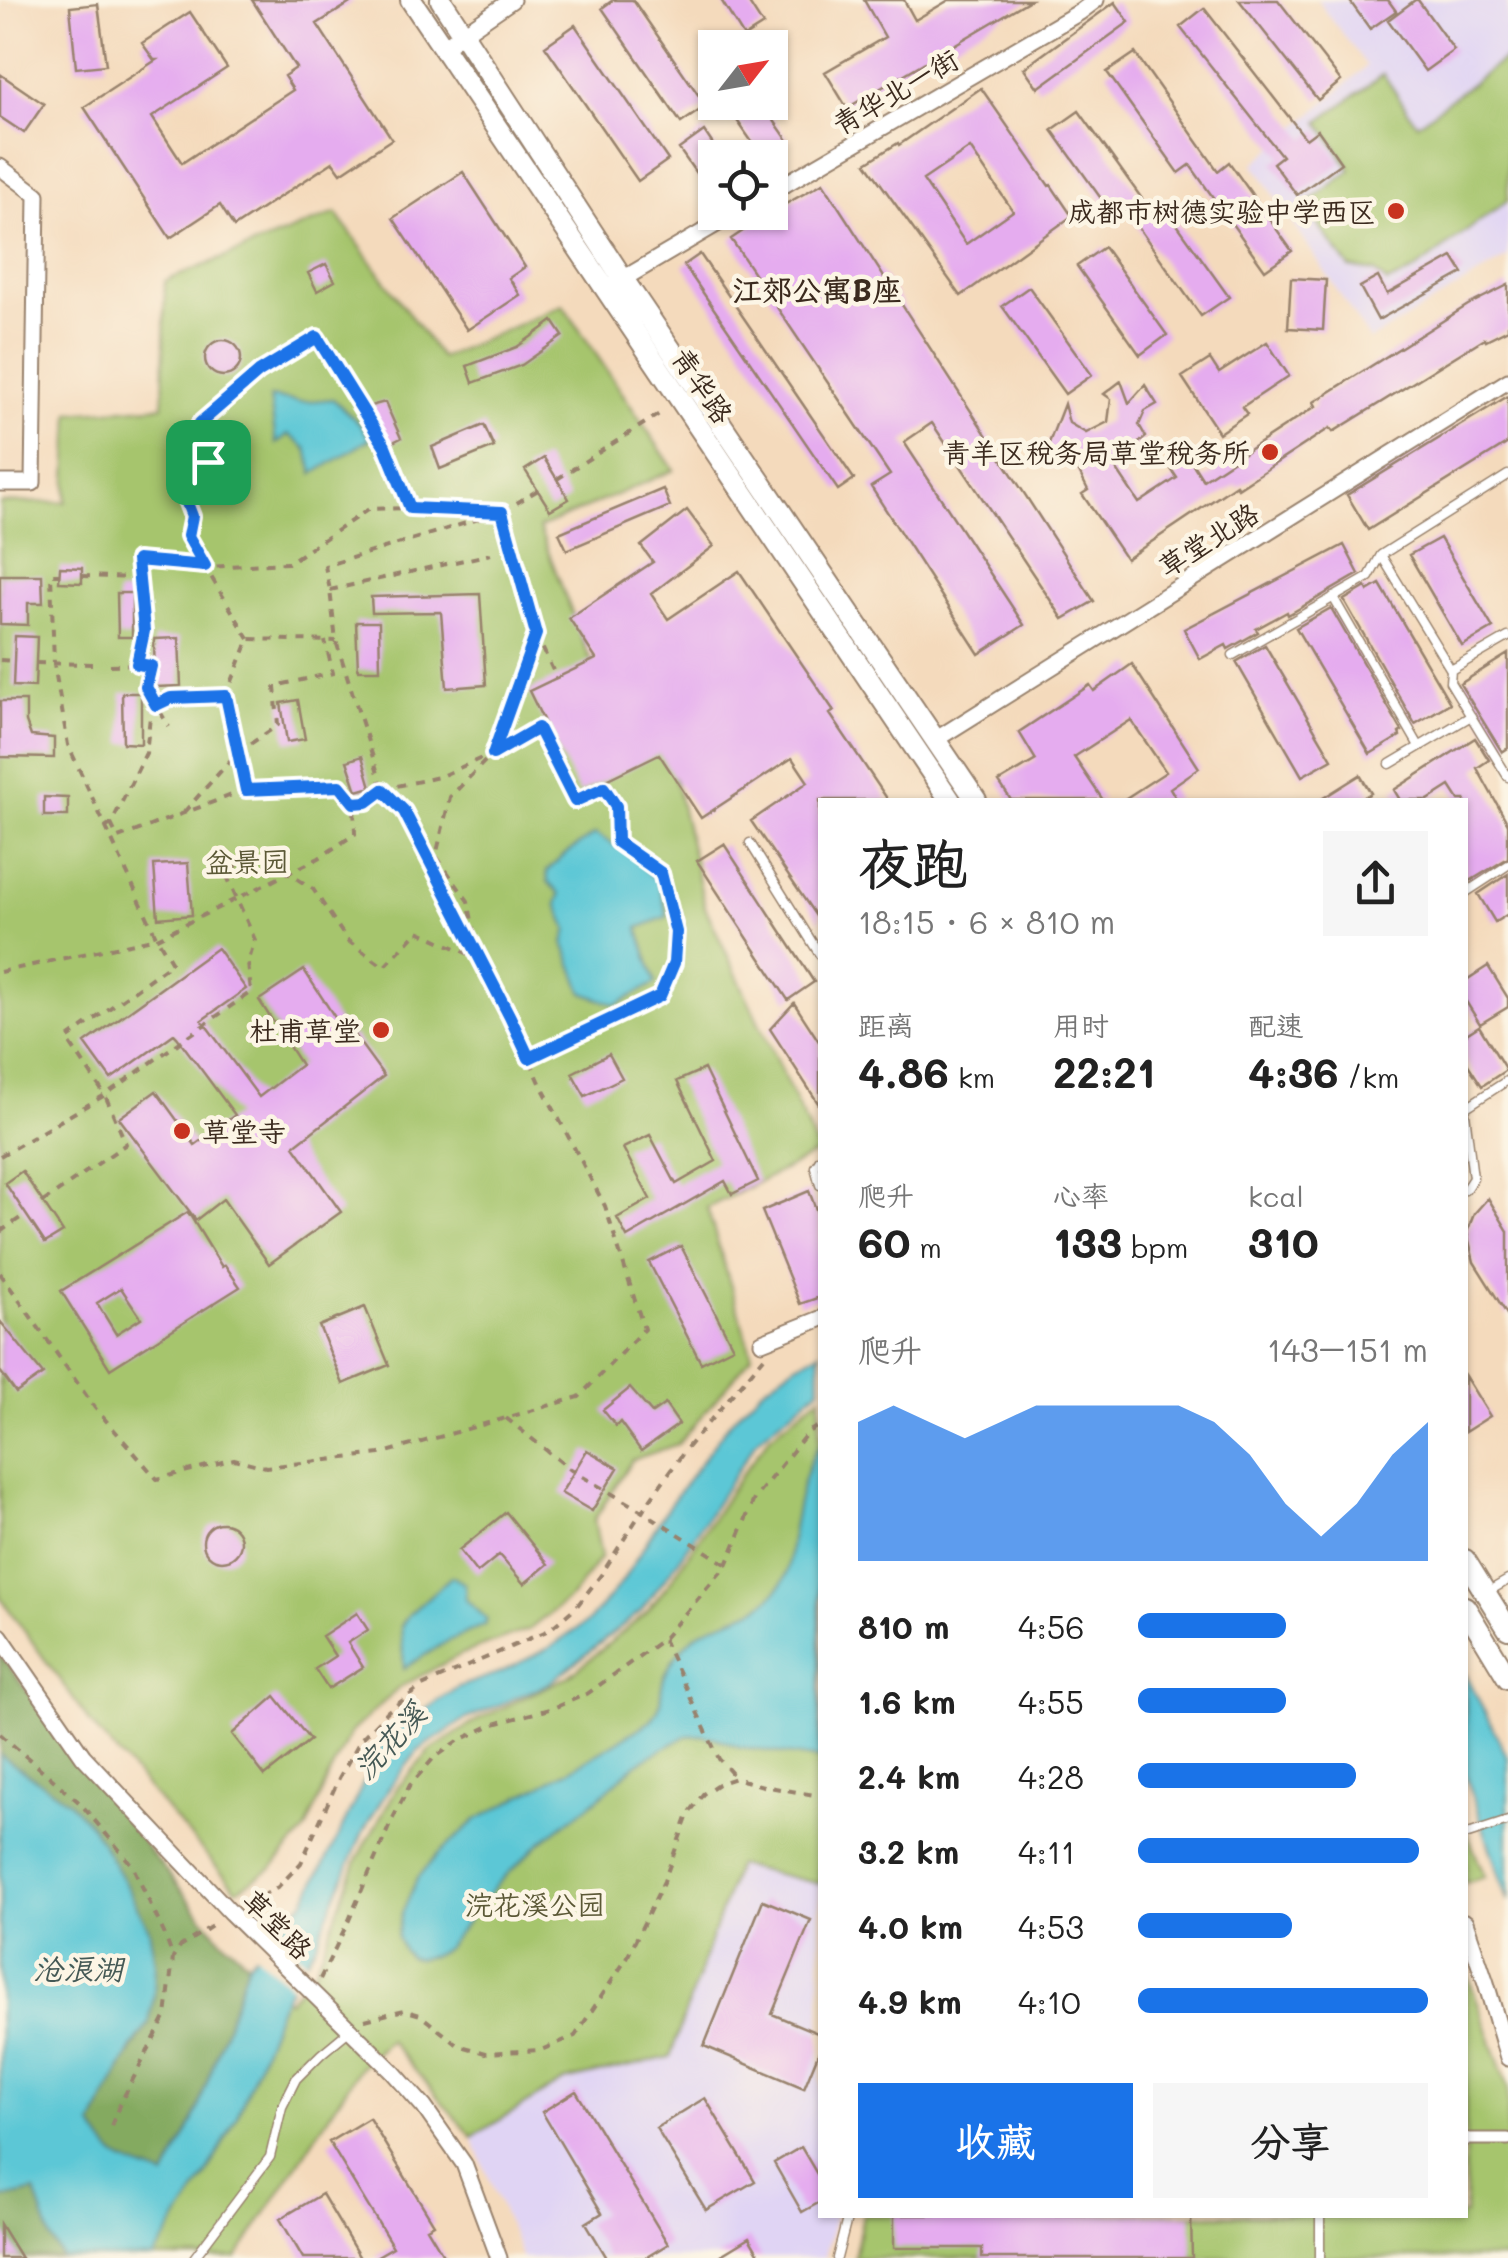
<!DOCTYPE html>
<html lang="zh">
<meta charset="utf-8">
<style>
:root{--surface:#fff;--page:#f6f6f6;--text:#222;--muted:#767676;--accent:#1a73e8}
body{margin:0;font-family:Mali,"LXGW WenKai TC",sans-serif;background:var(--page);color:var(--text);height:100vh;display:flex;flex-direction:column;font-size:38px;white-space:nowrap}
*{box-sizing:border-box;margin:0}
p{font-size:32px;color:var(--muted)}
.icon{flex:none;width:55px;height:55px;fill:none;stroke:currentColor;stroke-width:2;stroke-linecap:round;stroke-linejoin:round}
.map{position:relative;flex:1;overflow:hidden}
.side{position:absolute;left:818px;top:798px;width:650px;height:1420px;display:flex;flex-direction:column;background:var(--surface);border-radius:0px;box-shadow:0 2px 8px #0004}
.side>*{flex:none}
.needle{width:65px;rotate:59deg}
.controls{position:absolute;left:698px;top:30px;display:grid;gap:20px}
.controls a{display:grid;place-items:center;width:90px;height:90px;border-radius:0px;background:var(--surface);box-shadow:0 2px 8px #0004;font-size:50px}
.pin{position:absolute;display:grid;place-items:center;width:85px;height:85px;color:#fff;margin:-42px;border-radius:20px;box-shadow:0 5px 15px #0006}
.round{display:grid;place-items:center;flex:none;width:105px;height:105px;border-radius:0px;background:var(--page)}
.head{display:flex;align-items:center;justify-content:space-between;height:170px;padding:0 40px}
h1{font-size:55px;font-weight:700;line-height:75px}
.metrics{display:grid;grid-template-columns:repeat(3,1fr);gap:15px;height:170px;padding:10px 40px}
.metrics div{display:grid;align-content:center}
.metrics b{font-size:42px;font-weight:700}
.metrics small{font-size:28px;font-weight:400}
.metrics p{font-size:28px}
.chart{height:280px;padding:20px 40px}
.chart p{display:flex;justify-content:space-between}
.chart svg{width:100%;height:180px;margin-top:10px;fill:var(--accent);opacity:.7}
.action{display:flex;gap:20px;margin-top:auto;padding:20px 40px}
.action a{flex:1;height:115px;border-radius:0px;background:var(--accent);color:#fff;font-size:40px;font-weight:700;line-height:115px;text-align:center}
.action a+a{background:var(--page);color:var(--text)}
ul{padding:0 40px;list-style:none;font-size:32px}
li{display:grid;grid-template-columns:160px 120px 1fr;align-items:center;height:75px}
li i{height:25px;border-radius:12px;background:var(--accent)}
.map>svg:first-child{display:block}
</style>
<div class="map">
<svg width="1508" height="2258" viewBox="0 0 1508 2258">
<rect width="100%" height="100%" fill="#fcf5e5"/>
<filter id="ink" filterUnits="userSpaceOnUse"><feTurbulence type="fractalNoise" baseFrequency=".01" numOctaves="2"/><feDisplacementMap in="SourceGraphic" scale="20" xChannelSelector="R" yChannelSelector="G"/><feConvolveMatrix kernelMatrix="1 2 1 2 8 2 1 2 1" color-interpolation-filters="sRGB"/></filter>
<filter id="wash" filterUnits="userSpaceOnUse"><feTurbulence type="fractalNoise" baseFrequency=".0048" numOctaves="4" result="noise"/><feDisplacementMap in="SourceGraphic" scale="40" xChannelSelector="R" yChannelSelector="G"/><feGaussianBlur stdDeviation="2.25" result="paint"/><feColorMatrix in="noise" values="0 0 0 0 0 0 0 0 0 0 0 0 0 0 0 0 0 1.4 0 .05"/><feComposite in="paint" operator="in"/></filter>
<g filter="url(#wash)">
<rect width="100%" height="100%" fill="#f4dabc"/>
<path fill="#e0d4f4" d="M1317 0H1508V257L1370 340 1254 164 1367 66Z
M737 1865 820 1884V2215H835L824 2258H522L472 2137 564 2081 670 2056Z"/>
<path fill="#a6c56d" stroke="#707846" stroke-width="2.5" d="M1508 56V200L1414 271 1387 283 1375 272 1350 268 1304 206 1351 170 1319 122 1383 74 1417 124Z
M336 213 441 358 563 305 674 470 539 528 589 657 673 771 705 907 819 1152 707 1208 752 1356 678 1444 632 1460 594 1520 601 1557 572 1596 530 1629 462 1654 400 1687 351 1732 330 1773 306 1830 272 1868 237 1890 92 1725 0 1597V503L66 502 70 413 163 406 165 281Z
M820 1396V1884L737 1865 670 2057 564 2081 472 2137 389 2040 360 2067 237 2258H0V1654L87 1773 217 1935 288 2001 315 1969 357 1860 397 1788 431 1750 479 1719 569 1676 645 1614 670 1582 735 1484 770 1436Z
M1465 1828 1485 1877 1465 1883Z
M1465 1967 1508 2089V2258H854L863 2215H1465Z"/>
<path fill="#84aa60" stroke="#606a3f" stroke-width="2.5" d="M0 1654 87 1773 217 1935 248 1963 193 2123 165 2177C127 2162 114 2166 93 2126 108 2090 127 2055 149 2023L15 1767 0 1755Z
M35 2191 51 2239 62 2258H0V2199Z"/>
<path fill="#5cc7d6" stroke="#4c787a" stroke-width="2.5" d="M270 397 301 402 333 399 362 426 370 439 313 474 307 449 288 434 276 444Z
M595 834 627 852 658 881 668 916 638 928 656 983 616 1005 583 993 564 943 568 929 557 904 560 894 548 882 547 871 564 855Z
M820 1352V1388L758 1439 680 1558 641 1611 548 1684 464 1720 418 1751 389 1788 363 1832 315 1945 281 2004 237 2117 207 2174 154 2258H62L51 2239 35 2191 0 2199V1755L68 1801 92 1827 122 1878 149 1929 155 1962 154 1995 149 2023 133 2046 105 2098 93 2126C113 2165 127 2162 165 2177L193 2123 248 1963 305 1900 332 1849 385 1738 458 1687 501 1672 551 1647 589 1621 622 1582 668 1507 730 1422 760 1391 795 1365Z
M820 1444V1759L740 1747 716 1738 701 1735 686 1736 636 1764 601 1796 541 1842 496 1885 446 1948 432 1956 418 1959 409 1957 403 1950 397 1937 402 1913 417 1879 437 1855 476 1820 568 1771 651 1721C665 1703 658 1696 664 1678 667 1668 678 1653 685 1645 714 1612 763 1623 785 1578 790 1567 789 1551 791 1540 796 1510 803 1468 820 1444Z
M452 1576 465 1584 466 1600 487 1619 485 1625 446 1642 404 1668 401 1626 409 1614Z
M1465 1673 1508 1758V1902L1465 1773Z"/>
<path fill="#f4dabc" d="M271 1929 310 1964 295 1990 252 1951Z"/>
<g id="blocks">
<path fill="#e5acef" fill-rule="evenodd" d="M252 0H355L317 24 392 139 341 173 333 162 234 227 220 205 170 238 84 107 156 60H154L142 43 190 12 227 68 152 117 182 163 293 90 284 76 296 68Z
M613 0H633L706 106 681 123 602 8Z
M721 0H747L763 25 744 37Z
M864 0H904L915 20 949 0H1030L847 108 825 72 885 37Z
M1239 0H1278L1341 81 1318 100Z
M1349 0H1388L1396 11 1370 29Z
M1415 0H1418L1454 50 1425 71 1388 20Z
M1115 2 1129 22 1038 88 1024 68Z
M98 4 106 65 76 68 70 7Z
M1204 8 1306 139 1318 130 1341 163 1297 195 1273 163 1282 156 1180 27Z
M575 25 668 160 638 181 545 46Z
M1135 53 1218 171 1229 162 1292 251 1265 270 1190 165 1179 173 1107 72Z
M0 74 44 104 24 133 0 117Z
M981 88 1049 186 1051 185 1072 216 961 296 866 163 898 143 899 145ZM970 148 1013 211 966 244 923 180Z
M753 102H761L789 142 767 158H763L734 116Z
M1079 111 1155 217 1166 209 1229 297 1201 316 1126 210 1115 218 1052 130Z
M704 131 722 158H715V200L679 149Z
M463 172 525 267 509 278 520 295 467 330 393 218Z
M823 183 1094 601 1063 619 932 423 904 442 1024 625 979 654 871 487 890 475 731 239 768 214Z
M1104 247 1167 335 1140 355 1077 266Z
M700 254 854 479 838 490 684 265Z
M1453 257 1463 273 1378 320 1360 287 1378 277 1387 294Z
M326 264 335 281 317 291 308 273Z
M1291 278 1326 280 1323 330 1288 328Z
M1508 285V329L1486 340 1485 338 1333 432 1330 428 1238 488 1236 485 1126 559 1082 494 1088 490 1074 462 1060 463 1051 468 1039 447 1049 443 1064 404 1069 423 1086 433 1108 422 1111 399 1104 394 1121 381 1129 403 1145 385 1157 404 1145 411 1139 425 1146 437 1113 464 1139 503 1177 478 1169 466 1187 455 1203 480 1316 406 1314 402 1468 305Z
M1029 287 1092 375 1065 394 1002 306Z
M553 321 563 336 522 365 473 383 467 366 517 347Z
M205 358a18 18 0 1 1 36 0a18 18 0 1 1-36 0Z
M1267 342 1289 376 1242 407 1247 414 1219 433 1182 377 1210 359 1219 373Z
M1508 396V443L1368 530 1347 495Z
M385 402 401 438 385 446 370 406Z
M484 425 494 447 440 469 432 447Z
M544 458 569 499 550 510 525 470Z
M663 489 670 506 567 550 559 533Z
M687 510 714 546 651 594 668 619 739 571 834 711 830 714 888 800H820V922L751 821 808 782 792 758 701 818 659 754 579 793 529 691 596 659 569 618 653 562 641 546Z
M1440 538 1493 628 1462 646 1409 555Z
M1344 545 1359 574 1288 615 1287 612 1256 629 1258 632 1228 649 1226 645 1200 659 1184 629Z
M60 567 82 568V583L59 582Z
M0 575H42L43 603H28V625L0 624Z
M1380 584 1450 703 1415 724 1344 600 1366 587 1368 591Z
M117 593H132V637H118Z
M480 594 486 685 447 688 441 612 372 613 371 597Z
M1331 608 1402 731 1399 733 1400 736 1370 754 1296 628Z
M356 622H379L380 670H358Z
M15 636 37 637 35 687 13 686Z
M179 638 181 686 155 687 154 639Z
M1265 645 1332 759 1302 776 1236 662Z
M1508 654V748L1502 752 1460 684Z
M1132 664 1199 768 1170 788 1177 800H1123L1166 772 1131 720 1074 757 1103 800H1011L999 782 1036 760 1019 732 1090 685 1094 691Z
M122 693H141V744L123 743Z
M298 700 305 739 287 742 281 703Z
M0 701H26V722L31 736 54 738V758L0 757Z
M1475 738 1489 760 1477 768 1508 824V858L1470 881 1465 872V800H1459L1450 786 1428 800H1400L1394 790Z
M362 756 371 787 357 791 347 761Z
M1360 775 1371 793 1359 800H1320Z
M44 797 68 798V816H44Z
M724 844 814 982 788 1000 697 861Z
M188 863 192 915 158 918 154 865Z
M1508 874V914L1495 922 1478 894Z
M217 948 246 989 202 1020 259 1097 301 1065 259 1000 304 970 349 1039 354 1035 384 1076 294 1146 341 1212 269 1264 223 1199 196 1220 119 1118 156 1091 195 1145 235 1115 177 1037 174 1034 111 1079 85 1043Z
M1488 966 1508 998V1007L1480 1024 1465 1000V981Z
M794 1003 820 1043V1106L770 1029Z
M1479 1026 1506 1070 1482 1086 1465 1060V1035Z
M609 1054 622 1078 585 1096 572 1073Z
M704 1069 758 1181 732 1194 725 1181 627 1237 617 1218 650 1199 623 1148 650 1135 676 1184 716 1161 677 1081Z
M22 1171 63 1232 45 1243 5 1183Z
M809 1191 820 1220V1297L800 1304 762 1211Z
M1488 1198 1508 1231V1316L1474 1262 1467 1232 1474 1214Z
M188 1212 222 1267 225 1265 240 1287 110 1369 61 1291ZM121 1288 141 1318 116 1334 97 1303Z
M681 1246 733 1347 701 1363 649 1262Z
M365 1307 389 1365 343 1384 319 1326Z
M0 1321 43 1374 16 1393 0 1371Z
M1465 1376 1490 1416 1465 1432Z
M630 1388 652 1413 665 1404 679 1424 641 1451 620 1422 616 1426 603 1410Z
M587 1450 618 1468 592 1511 561 1493Z
M506 1512 548 1564 524 1584 499 1555 477 1573 459 1550Z
M203 1542a19 19 0 1 1 38 0a19 19 0 1 1-38 0Z
M357 1613 368 1630 348 1643 363 1667 328 1689 315 1669 335 1656 322 1636Z
M275 1696 310 1740 265 1776 232 1734Z
M763 1900 811 1920 772 2014 820 2034V2049L804 2088 704 2046Z
M576 2091 668 2244 645 2258H607L586 2223 602 2213 542 2112Z
M705 2098 755 2181 706 2210 656 2128Z
M369 2118 434 2224 427 2228 445 2258H374L393 2247 329 2142Z
M801 2147 820 2179V2202L802 2212 774 2163Z
M322 2194 360 2258H303L280 2219Z
M894 2215H1191L1192 2258H982V2248H894Z
M0 2224 21 2258H0Z
M749 2238 761 2258H716Z"/>
</g>
</g>
<g filter="url(#ink)">
<use href="#blocks" fill-opacity="0" stroke="#98826d" stroke-width="2.5"/>
<g fill="none" stroke-linecap="round" stroke-linejoin="round">
<g stroke="#98826d" stroke-width="11">
<path id="service" d="M1381 555 1451 670 1450 682 1508 777
M1333 597 1419 746
M1233 655 1369 577 1381 555 1508 475
M1451 670 1508 637
M1390 764 1471 716
M750 843 820 955
M1465 893 1508 865
M1465 1108 1508 1080
M1465 1113 1473 1178 1465 1190
M820 1159 815 1167 820 1185
M1489 1591 1508 1580
M1465 1835 1508 1821
M1320 2215V2258
M194 2258 270 2157 282 2107 296 2079 321 2054 350 2030
M837 2258 848 2215"/>
</g>
<g stroke="#98826d" stroke-width="15">
<path id="pedestrian" d="M1465 2139H1508"/>
</g>
<g stroke="#98826d" stroke-width="19">
<path id="minor" d="M442 48 512 0
M0 167 37 195 33 483H0
M770 193 1080 12 1096 0
M623 279 737 212
M935 740 1508 381
M762 1342 820 1319
M0 1636 83 1756 231 1913 392 2071 424 2107 464 2164 499 2258
M1465 1922 1486 1983 1508 2058"/>
</g>
<g stroke="#98826d" stroke-width="24">
<path id="secondary" d="M411 0 950 800
M441 0 623 279 976 800
M1465 1560 1508 1629
M1465 1607 1508 1678"/>
</g>
<path stroke="#98826d" stroke-width="4" stroke-dasharray="8 8" stroke-linecap="butt" d="M557 479 664 411
M82 576 137 578
M330 590 491 554
M536 634 557 679
M249 639 205 567 288 563 369 509 409 508
M0 660 14 661
M36 663 99 664
M137 664 151 666 146 687 169 727
M110 665 137 664 143 631 137 560 205 567 188 536 191 516 179 485 208 462 200 423 259 372 317 337 385 446 410 508 497 512
M226 696 245 789
M184 812 237 753 278 725 275 686 333 673 325 641
M111 824 118 838 245 790 340 786 354 803
M105 828 111 824 146 753 151 708 171 698 226 696 249 639 336 641
M478 950 468 901 436 856 450 797 493 753 536 634 502 512
M0 972 157 938 319 858 355 834 354 803 367 802 383 789 439 777 493 753 537 729 575 801 603 788 616 806 617 842 661 873 676 932 674 963 660 996 529 1058
M0 1156 105 1095 251 992 248 963 255 940 226 874 255 852 313 889 347 940 384 967 418 931 480 959
M43 1202 126 1144 105 1095 67 1039 172 963 157 938 68 745 54 664 51 574H60
M0 1232 26 1214
M0 1273 95 1408 157 1479 234 1459 266 1467 380 1454 579 1397 644 1329 605 1206 541 1085 511 1017 404 811 383 789 336 641 330 590 325 566 502 512 538 490
M506 1418 571 1470 642 1511 726 1564
M663 1639 719 1759 734 1776
M0 1734 80 1803 132 1865 164 1933 172 1955
M247 1904 277 1888 301 1863 339 1778 361 1739 388 1711 422 1686 549 1630 577 1606 601 1575 642 1511 686 1449 764 1357
M320 1979 349 1920 391 1822 410 1785 433 1759 458 1741 494 1724 553 1708 587 1694 663 1639 727 1565 754 1499 808 1432 820 1425
M365 2020 404 2010 420 2015 458 2045 486 2053 541 2050 575 2036 627 1958 664 1881 688 1815 703 1794 718 1784 735 1778 763 1786 820 1796
M111 2126 120 2104 166 2016 173 1958 181 1946 218 1922"/>
<use href="#service" stroke="#fff" stroke-width="8"/>
<use href="#pedestrian" stroke="#fff" stroke-width="11"/>
<use href="#minor" stroke="#fff" stroke-width="15"/>
<use href="#secondary" stroke="#fff" stroke-width="20"/>
</g>
</g>
<g fill="none" stroke-linecap="round" stroke-linejoin="round" filter="url(#ink)">
<g stroke="#fff" stroke-width="20">
<path id="route" d="M317 337 385 446 410 508 502 512 536 634 493 754 538 728 575 801 604 788 616 806 617 842 661 873 676 932 674 963 660 996 529 1058 510 1017 404 811 383 790 367 802 354 803 340 786 246 790 226 696 171 698 156 705 146 687 151 666 137 664 144 631 137 560 205 566 188 536 192 516 180 485 208 462 200 423 259 372Z"/>
</g>
<use href="#route" stroke="#1a73e8" stroke-width="12"/>
</g>
<g fill="#c8321e" stroke="#fcf5e5" stroke-width="4">
<circle cx="1396" cy="211" r="10"/>
<circle cx="1270" cy="452" r="10"/>
<circle cx="381" cy="1030" r="10"/>
<circle cx="182" cy="1131" r="10"/>
</g>
<g text-anchor="middle" dominant-baseline="central" stroke-width="9" stroke-linejoin="round" paint-order="stroke">
<g font-size="28" fill="#3b2a1e" stroke="#fcf5e5">
<text transform="translate(895 91) rotate(-30)">青华北一街</text>
<text transform="translate(703 385) rotate(56)">青华路</text>
<text transform="translate(1208 539) rotate(-32)">草堂北路</text>
<text transform="translate(278 1924) rotate(45)">草堂路</text>
</g>
<g font-size="28" fill="#3b2a1e" stroke="#fcf5e5" text-anchor="end">
<text x="1376" y="211">成都市树德实验中学西区</text>
<text x="1250" y="452">青羊区税务局草堂税务所</text>
<text x="361" y="1030">杜甫草堂</text>
<text x="202" y="1131" text-anchor="start">草堂寺</text>
</g>
<g font-size="28" fill="#5b5836" stroke="#fcf5e5">
<text x="247" y="861">盆景园</text>
<text x="535" y="1904">浣花溪公园</text>
</g>
<g font-size="30" font-weight="bold" fill="#3b2a1e" stroke="#fcf5e5">
<text x="817" y="289">江郊公寓B座</text>
</g>
<g font-size="30" font-style="italic" fill="#455955" stroke="#fcf5e5">
<text transform="translate(389 1740) rotate(-48)">浣花溪</text>
<text x="78" y="1968">沧浪湖</text>
</g>
</g>
</svg>
<div class="controls">
<a><svg class="needle" viewBox="-14 -14 28 28"><path d="M0-13l5 13h-10z" fill="#e53935"/><path d="M0 13l5-13h-10z" fill="#767676"/></svg></a>
<a><svg class="icon" aria-label="locate" viewBox="0 0 24 24"><circle cx="12" cy="12" r="6"/><path d="M12 2v4M12 18v4M2 12h4M18 12h4"/></svg></a>
</div>
<div class="pin" style="left:208px;top:462px;background:#1e9e55"><svg class="icon" aria-label="arrive" viewBox="0 0 24 24"><path d="M6 21V4h12l-3 4 3 4H6"/></svg></div>
<section class="side">
<div class="head"><div><h1>夜跑</h1><p>18:15 · 6 × 810 m</p></div><a class="round"><svg class="icon" aria-label="share" viewBox="0 0 24 24"><path d="M12 15V3M7 8l5-5 5 5M5 13v7h14v-7"/></svg></a></div>
<div class="metrics">
<div><p>距离</p><b>4.86<small> km</small></b></div>
<div><p>用时</p><b>22:21</b></div>
<div><p>配速</p><b>4:36<small> /km</small></b></div>
</div>
<div class="metrics">
<div><p>爬升</p><b>60<small> m</small></b></div>
<div><p>心率</p><b>133<small> bpm</small></b></div>
<div><p>kcal</p><b>310</b></div>
</div>
<div class="chart"><p><span>爬升</span>143–151 m</p>
<svg viewBox="0 0 160 44" preserveAspectRatio="none"><path d="M0 44V10L10 6L20 10L30 14L40 10L50 6L60 6L70 6L80 6L90 6L100 10L110 18L120 30L130 38L140 30L150 18L160 10V44z"/></svg>
</div>
<ul>
<li><b>810 m</b>4:56<i style="width:51%"></i></li>
<li><b>1.6 km</b>4:55<i style="width:51%"></i></li>
<li><b>2.4 km</b>4:28<i style="width:75%"></i></li>
<li><b>3.2 km</b>4:11<i style="width:97%"></i></li>
<li><b>4.0 km</b>4:53<i style="width:53%"></i></li>
<li><b>4.9 km</b>4:10<i style="width:100%"></i></li>
</ul>
<div class="action"><a>收藏</a><a>分享</a></div>
</section>
</div>
